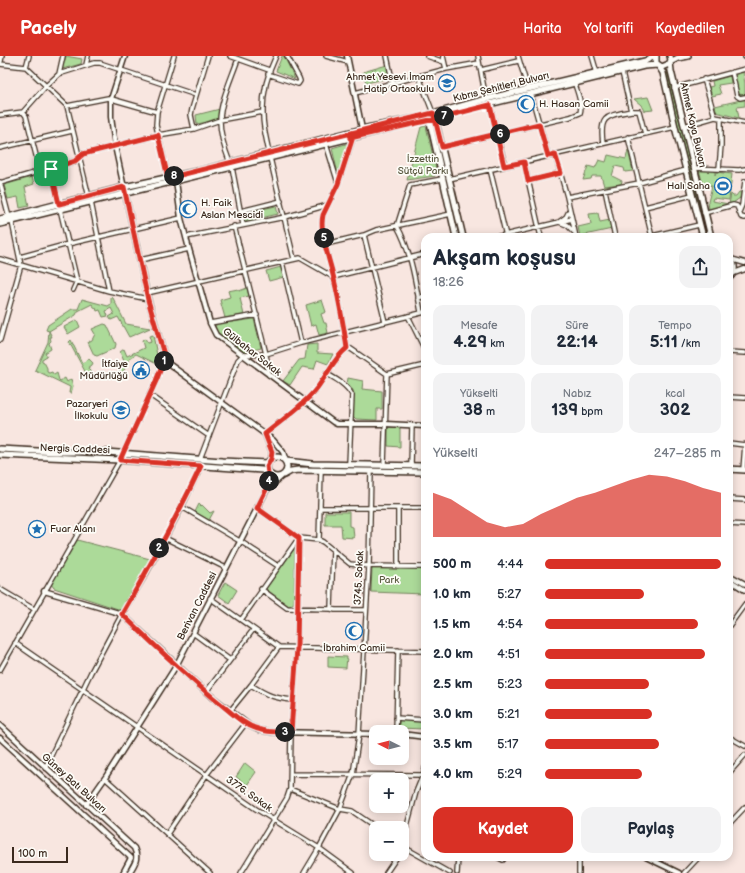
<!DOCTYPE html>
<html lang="tr">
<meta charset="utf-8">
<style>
:root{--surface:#fff;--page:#f2f2f3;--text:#1f2937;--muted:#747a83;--accent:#d93025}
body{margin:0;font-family:"Balsamiq Sans",sans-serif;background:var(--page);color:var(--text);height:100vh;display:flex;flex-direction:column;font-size:15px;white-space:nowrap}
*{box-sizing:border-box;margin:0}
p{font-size:13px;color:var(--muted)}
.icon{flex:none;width:22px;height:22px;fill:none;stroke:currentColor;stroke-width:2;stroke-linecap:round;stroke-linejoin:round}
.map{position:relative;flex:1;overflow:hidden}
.panel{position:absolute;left:421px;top:177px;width:312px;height:628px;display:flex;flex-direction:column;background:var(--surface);border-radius:12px;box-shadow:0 2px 10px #0003}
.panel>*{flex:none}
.needle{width:26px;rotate:276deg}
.fabs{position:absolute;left:369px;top:669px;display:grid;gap:8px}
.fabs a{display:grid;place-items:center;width:40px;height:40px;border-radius:8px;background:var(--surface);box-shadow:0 2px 10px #0003;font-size:20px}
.scale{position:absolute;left:12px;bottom:10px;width:56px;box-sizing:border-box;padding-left:4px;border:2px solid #3b2a1e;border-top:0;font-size:11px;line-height:14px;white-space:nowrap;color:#3b2a1e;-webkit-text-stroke:3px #fdfcf7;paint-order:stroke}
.pin{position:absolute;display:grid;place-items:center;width:34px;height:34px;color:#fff;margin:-17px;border-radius:8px;box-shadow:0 2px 6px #0006}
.km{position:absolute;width:20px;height:20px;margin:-10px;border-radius:50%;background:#222;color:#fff;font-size:11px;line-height:20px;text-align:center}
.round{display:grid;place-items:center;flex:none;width:42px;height:42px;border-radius:12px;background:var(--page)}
.headline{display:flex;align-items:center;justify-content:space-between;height:68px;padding:0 12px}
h1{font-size:22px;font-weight:700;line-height:30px}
.stats{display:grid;grid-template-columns:repeat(3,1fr);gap:6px;height:68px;padding:4px 12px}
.stats div{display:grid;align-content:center;border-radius:10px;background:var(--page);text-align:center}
.stats b{font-size:17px;font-weight:700}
.stats small{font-size:11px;font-weight:400}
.stats p{font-size:11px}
.chart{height:112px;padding:8px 12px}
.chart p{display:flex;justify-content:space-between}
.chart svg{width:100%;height:72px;margin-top:4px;fill:var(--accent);opacity:.7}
.primary-button{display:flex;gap:8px;margin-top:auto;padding:8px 12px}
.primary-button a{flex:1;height:46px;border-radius:12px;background:var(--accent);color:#fff;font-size:16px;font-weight:700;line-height:46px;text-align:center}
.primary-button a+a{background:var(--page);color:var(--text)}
ul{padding:0 12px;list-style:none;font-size:13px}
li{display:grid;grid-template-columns:64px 48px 1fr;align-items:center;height:30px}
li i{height:10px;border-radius:5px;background:var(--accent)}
header{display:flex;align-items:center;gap:24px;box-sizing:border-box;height:56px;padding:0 20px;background:var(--accent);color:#fff}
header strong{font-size:19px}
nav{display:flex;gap:22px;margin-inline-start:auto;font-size:14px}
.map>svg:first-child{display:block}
</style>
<header>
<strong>Pacely</strong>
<nav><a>Harita</a><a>Yol tarifi</a><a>Kaydedilen</a></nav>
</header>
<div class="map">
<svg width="745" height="817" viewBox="0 0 745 817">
<rect width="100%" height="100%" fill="#f8e6e0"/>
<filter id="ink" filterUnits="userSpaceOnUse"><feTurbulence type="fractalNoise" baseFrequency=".025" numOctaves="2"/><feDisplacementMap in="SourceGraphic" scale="8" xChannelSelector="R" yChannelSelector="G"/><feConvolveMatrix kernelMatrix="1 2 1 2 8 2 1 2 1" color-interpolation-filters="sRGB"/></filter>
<g filter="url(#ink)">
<path fill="#acda99" stroke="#74825c" d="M66 0 82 3 81 8 62 13Z
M282 0H284L295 23 276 15Z
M387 9 390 22 366 27 363 16Z
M743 15 745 28V39H739L734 18Z
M665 17H668L697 139 708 181H705Z
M730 20 731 27 718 29 721 38 712 40 709 31 713 30 712 25Z
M648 41 653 54 644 55 641 49 634 43Z
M745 43V50L737 51 739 62 716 56 715 50Z
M220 53 218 64 197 68 196 59Z
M426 70 437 117 435 120 407 124 421 71Z
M349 87 340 117 338 118 332 92Z
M628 94 633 115 625 116 624 112 615 110 612 120 622 125 621 128 604 130 601 120H592L591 123 583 124 588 110 595 112 599 104 606 106 608 99 626 103Z
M699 114 715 115V119L716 116 732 118 729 144 713 142 712 145 729 148 731 138 733 140H736L739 136H741L740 142 730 149 709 153 708 146 712 130 703 128Z
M32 121 34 128 25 131 29 150 20 152 18 141 8 143 4 129Z
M276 150 278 158 244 166 243 157Z
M598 157 600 166 610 164 612 173 580 180 578 171 591 168 589 158Z
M281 211 284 221 269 225 266 215Z
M247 232 249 240 240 242 244 259 225 262 220 244 230 241 228 235 238 233 239 235Z
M111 241 113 242 126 268 150 272 129 281 118 261 111 264 109 261 114 258 111 252 106 255 108 260 103 261 100 254 97 255 96 252 94 251 92 248 78 255 76 259 49 275 52 281H50L51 285 49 287 51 293 45 297 47 300 42 303V305L44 306 47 312V316L49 317 52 316 54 319 57 317 59 324 60 325 65 322 67 326 71 323 73 330 71 337H69L70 331 35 314 48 286 49 275 46 274 48 269 72 253H78L82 243 108 250 111 248Z
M322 244 326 256 321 258 324 267H326L328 277 319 279 316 268 311 270 306 249Z
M254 263 261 292 244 297 217 277 214 272 217 268Z
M77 264 80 271 68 278 64 271Z
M104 268 107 269 116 288 115 292 97 300 94 299 88 286 92 284 95 278 92 273Z
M153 279 158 304 157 308 136 298 130 302 122 318 115 310 124 305 120 296 124 293 127 300 144 292 142 285 145 283 147 287 151 286 149 280Z
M71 284 82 307 89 303 93 307 92 309 88 312 91 317 87 319 69 286Z
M317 288V297L333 298 328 308 317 304 314 313 302 311 290 329 283 325 299 304 305 303 307 289Z
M348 322 363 325 362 333 382 335V353H377V364L356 363 353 360V334L347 329Z
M390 371 400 372V391L388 390V372Z
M199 448 201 450 202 449 210 457 214 455 209 464 195 456Z
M325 456H349V470L353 471 354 482 342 481 341 469H325Z
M77 484 150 503 121 554 54 532 51 528Z
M295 492 294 547 289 550 266 533Z
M372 512 424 513 425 516 424 538 371 536Z
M225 526 237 534 229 547 218 539Z
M328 600 347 601 346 612 328 611Z
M399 664 424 666V673L399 672Z
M245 707 256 716 247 729 236 721Z"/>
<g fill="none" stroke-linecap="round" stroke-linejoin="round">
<g stroke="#3b2a1e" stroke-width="6">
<path id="minor" d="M230 0 269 14
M326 0 348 6
M387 0 393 28
M427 0 444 6
M443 0 446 13
M478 0 486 43
M518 0 528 33
M592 0 597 17
M745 0V1
M0 8 26 11 67 50 89 141
M86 9 88 0
M26 11 29 0
M481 14 518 5
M622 16 631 55H639L645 78
M732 16 737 40 740 42 745 41
M59 18 63 0
M268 18 298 28 300 25 299 22 287 0
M419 21 433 57
M704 23 715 61
M674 32 745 13
M355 37 446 13 479 7
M531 38 548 99
M490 49 505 110
M67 50 108 42 157 56
M23 56 46 30 59 18 94 7H100L196 39
M23 56 26 60 40 115
M0 59 23 56
M684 70 715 61 745 67
M194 73 191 59 192 53 208 0
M628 81 652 181
M603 87C599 59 607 60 631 55
M326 88 338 127
M442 91 570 61 580 57C583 48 577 36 575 28
M0 92 72 75
M269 97C267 85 263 72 263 60 262 39 267 19 276 0
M555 98 567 141 576 181
M270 102 294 203
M524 106 541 181
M230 107C225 94 220 79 220 65 220 46 232 21 238 3
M232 111 243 169
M694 112 739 114 745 113
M51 113 59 148
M490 113 506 180
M719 113 721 89V62
M168 121 156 69 157 56 174 0
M449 123 675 71
M528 125 561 117
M0 126 9 161
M0 127 75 105 83 98 158 79 194 73 220 64 263 56
M605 134 615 181
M567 141 639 127 686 114
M91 146 109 235
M645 151 692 139
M60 153 77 225 73 234
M241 155 281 145
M569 155 566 161 559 166 567 169 574 176
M739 156 742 149 745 125
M704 157 733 149 737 150 741 161 745 162
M234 170 266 298 269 319
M364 179 385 266
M652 180 699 169
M186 181 285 161 328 149
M496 181 572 163
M326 188 364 179 376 174 451 158
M20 201 68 188 181 162
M0 203 109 235 148 243
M140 204 189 193
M282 206 301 287
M147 237 300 202 333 221 425 198
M418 242 425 240
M421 256C416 229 411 194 397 170L410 129 442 123
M408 260 425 294
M210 267 257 259
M0 284 21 209 12 166
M347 292 351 293 387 318 425 309
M729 296 745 297
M327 318C336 323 347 329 352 339L349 408
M150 339 209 380
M729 341 745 342
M265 378C283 363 303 350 317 332 327 319 334 302 347 292 343 267 339 243 333 219 329 202 319 176 323 159L338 128 352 85 350 82
M729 387 745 389
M200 403 238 304 243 299 266 298 301 287 425 256
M384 409 387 318
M411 410 412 369
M743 414 745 388
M729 443 745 444
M182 451 243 487 278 510
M257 452 299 482 319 484 323 486 350 508 369 510 425 511
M321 452H425
M398 452V511
M729 468 745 469
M165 482 226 512
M319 484 321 415
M333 493 331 553 335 554H365
M0 533 34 553
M261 533 287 552 331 553
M210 542 279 591 425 595
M241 564 298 483
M729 570 745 548
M193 577 230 604
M15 587 256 753 319 792 353 817
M0 614 120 404 156 325 165 302
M251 629C268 640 274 642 293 644
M206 636 253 574
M230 655 251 629 279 591
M396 662 425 664
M396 676 398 594
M729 681 745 690
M45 712 91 616 122 558 146 518 182 451 201 410
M729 717 745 699
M291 718 423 719
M105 722 210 817
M290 733 340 753 352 755 377 772
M729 768 745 751
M167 778 207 718 246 667
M402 789 416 736 423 719 425 712
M402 790 450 817
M497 801 503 804 505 801
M241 817 287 742 290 733 291 676 297 592 299 482
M304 817 319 792 340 753 353 718 359 679 369 510 371 415
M386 817 399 798
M457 817 458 801
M579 817V801
M684 817 699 801"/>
</g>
<g stroke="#3b2a1e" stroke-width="7">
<path id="tertiary" d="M125 0 111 43V61L115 90 148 243 165 302 169 308 273 384 283 396 286 405
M347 0 362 73
M176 125 181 162 189 193 210 267 216 279 333 366 337 368H386L425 370
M731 203 745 207
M734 217 745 213
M265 378 272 396 271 403
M268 433 281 421
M729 519 745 528
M729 524 745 534
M44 535 122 558 206 636 250 670 259 674 272 676 376 678
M0 669 134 792C139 802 135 808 129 817
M402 678 425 681
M0 682 129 800 131 802 123 817
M86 749 105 722 176 610 265 437 268 430V417
M646 801 679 817"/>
</g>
<g stroke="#3b2a1e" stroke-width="8">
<path id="secondary" d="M656 0V7L662 11 669 8 671 4 670 0
M688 0 678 2 670 6 671 15 711 181
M434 59 463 181
M429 62 456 181
M0 163 124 131 198 115 362 73 422 61 486 43 645 5 655 0
M0 168 644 10 658 9 663 17 675 71 703 181
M729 201C736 208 736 216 729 222
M0 393 57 396H106L222 405 268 407
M0 399 120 404 262 414 268 417
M267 411a10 10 0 1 1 20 0a10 10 0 1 1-20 0Z
M286 405 313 408 425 410
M729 413 745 414
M284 419 291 415 298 414 425 416"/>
</g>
<g stroke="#3b2a1e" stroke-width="8">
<path id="trunk" d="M0 5 1 0"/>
</g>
<use href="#minor" stroke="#fdfcf7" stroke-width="3.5"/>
<use href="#tertiary" stroke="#fdfcf7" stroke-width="4"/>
<use href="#secondary" stroke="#fdfcf7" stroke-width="5"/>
<use href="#trunk" stroke="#fdfcf7" stroke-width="5.5"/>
</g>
</g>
<g fill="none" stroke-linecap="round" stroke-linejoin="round" filter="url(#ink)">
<g stroke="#fff" stroke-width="8">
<path id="route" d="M51 113 59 148 124 131 148 244 165 302 156 325 120 404 201 410C177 461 150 510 122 558 154 589 187 621 222 649 233 658 244 669 258 673 268 677 280 676 291 676L297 592 299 482 257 452 268 430V417L267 410 271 403 272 396 265 378C283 363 303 350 317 332 327 319 334 302 347 292 343 267 339 243 333 219 329 202 319 176 323 159L338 128 352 84 350 82 435 63 442 91 539 68 548 100 555 98 561 117 528 125 524 106 504 110 490 49 435 63 433 57 168 122 158 79 83 98 75 105 51 113"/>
</g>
<use href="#route" stroke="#d93025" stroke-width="5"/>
</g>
<defs>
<g id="school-ring" transform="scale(0.9)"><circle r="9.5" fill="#fdfcf7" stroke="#1f6fb2" stroke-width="1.5"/><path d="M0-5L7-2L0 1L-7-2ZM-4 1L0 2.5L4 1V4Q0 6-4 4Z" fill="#1f6fb2"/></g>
<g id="mosque-ring" transform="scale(0.9)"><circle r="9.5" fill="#fdfcf7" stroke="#1f6fb2" stroke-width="1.5"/><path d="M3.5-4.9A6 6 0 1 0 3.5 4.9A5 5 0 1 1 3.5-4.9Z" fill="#1f6fb2"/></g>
<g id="stadium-ring" transform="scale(0.9)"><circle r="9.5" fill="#fdfcf7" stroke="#1f6fb2" stroke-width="1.5"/><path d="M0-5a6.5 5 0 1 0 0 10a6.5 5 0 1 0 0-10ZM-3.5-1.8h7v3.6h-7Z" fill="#1f6fb2"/></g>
<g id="civic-ring" transform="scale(0.9)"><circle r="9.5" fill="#fdfcf7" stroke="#1f6fb2" stroke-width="1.5"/><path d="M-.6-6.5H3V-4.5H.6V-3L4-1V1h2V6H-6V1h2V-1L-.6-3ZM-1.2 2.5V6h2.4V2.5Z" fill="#1f6fb2"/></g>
<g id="sight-ring" transform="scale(0.9)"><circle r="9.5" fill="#fdfcf7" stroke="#1f6fb2" stroke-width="1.5"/><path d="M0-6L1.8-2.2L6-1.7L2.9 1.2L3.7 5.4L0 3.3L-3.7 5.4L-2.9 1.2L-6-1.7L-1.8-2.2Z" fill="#1f6fb2"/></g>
</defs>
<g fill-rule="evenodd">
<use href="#school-ring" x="447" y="27"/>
<use href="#mosque-ring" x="526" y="48"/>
<use href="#stadium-ring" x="723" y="130"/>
<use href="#mosque-ring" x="188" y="153"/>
<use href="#civic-ring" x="141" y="314"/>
<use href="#school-ring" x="121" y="354"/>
<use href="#sight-ring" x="37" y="473"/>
<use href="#mosque-ring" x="354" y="575"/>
</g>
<g text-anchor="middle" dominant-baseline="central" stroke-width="3.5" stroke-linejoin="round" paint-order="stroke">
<g font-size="10" fill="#3b2a1e" stroke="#fdfcf7" text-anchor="end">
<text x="434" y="21">Ahmet Yesevi İmam<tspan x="434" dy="12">Hatip Ortaokulu</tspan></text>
<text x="539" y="48" text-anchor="start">H. Hasan Camii</text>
<text x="710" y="130">Halı Saha</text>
<text x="201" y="147" text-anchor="start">H. Faik<tspan x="201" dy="12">Aslan Mescidi</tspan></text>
<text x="128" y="308">İtfaiye<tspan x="128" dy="12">Müdürlüğü</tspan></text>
<text x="108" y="348">Pazaryeri<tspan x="108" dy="12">İlkokulu</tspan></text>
<text x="50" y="473" text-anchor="start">Fuar Alanı</text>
<text x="354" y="592" text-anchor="middle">İbrahim Camii</text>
</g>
<g font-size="10" fill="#3b2a1e" stroke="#fdfcf7">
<text transform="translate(501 31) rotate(-14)">Kıbrıs Şehitleri Bulvarı</text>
<text transform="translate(693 69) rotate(77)">Ahmet Kaya Bulvarı</text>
<text transform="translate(252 296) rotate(38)">Gülbahar Sokak</text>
<text transform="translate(75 393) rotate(2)">Nergis Caddesi</text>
<text transform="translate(359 522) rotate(-87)">3745. Sokak</text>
<text transform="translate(197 550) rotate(-63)">Berivan Caddesi</text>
<text transform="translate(74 727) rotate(42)">Güney Batı Bulvarı</text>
<text transform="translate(249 738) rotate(35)">3776. Sokak</text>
</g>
<g font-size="10" fill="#57563d" stroke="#fdfcf7">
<text x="423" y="103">İzzettin<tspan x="423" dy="12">Sütçü Parkı</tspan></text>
<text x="389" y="524">Park</text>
</g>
</g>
</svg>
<div class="fabs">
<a><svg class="needle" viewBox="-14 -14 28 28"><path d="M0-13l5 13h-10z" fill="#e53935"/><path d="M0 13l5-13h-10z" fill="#747a83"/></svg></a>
<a>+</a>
<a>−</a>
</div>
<div class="scale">100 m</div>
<div class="pin" style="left:51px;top:113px;background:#1e9e55"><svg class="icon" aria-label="arrive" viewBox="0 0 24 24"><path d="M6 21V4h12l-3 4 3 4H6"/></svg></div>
<b class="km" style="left:164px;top:305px">1</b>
<b class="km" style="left:159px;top:492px">2</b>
<b class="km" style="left:285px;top:676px">3</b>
<b class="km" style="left:269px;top:425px">4</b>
<b class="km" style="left:324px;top:182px">5</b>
<b class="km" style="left:500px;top:78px">6</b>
<b class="km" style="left:444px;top:60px">7</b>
<b class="km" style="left:174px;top:120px">8</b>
<section class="panel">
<div class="headline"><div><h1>Akşam koşusu</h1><p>18:26</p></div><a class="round"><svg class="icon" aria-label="share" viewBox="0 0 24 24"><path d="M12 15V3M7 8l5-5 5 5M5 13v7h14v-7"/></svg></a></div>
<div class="stats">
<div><p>Mesafe</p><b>4.29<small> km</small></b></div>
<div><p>Süre</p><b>22:14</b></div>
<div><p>Tempo</p><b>5:11<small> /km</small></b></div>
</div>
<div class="stats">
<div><p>Yükselti</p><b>38<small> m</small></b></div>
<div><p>Nabız</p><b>139<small> bpm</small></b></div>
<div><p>kcal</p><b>302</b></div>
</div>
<div class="chart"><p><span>Yükselti</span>247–285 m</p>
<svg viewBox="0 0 160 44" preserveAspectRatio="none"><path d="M0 44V17L10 21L20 28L30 35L40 38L50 36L60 30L70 25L80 20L90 17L100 13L110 9L120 6L130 7L140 10L150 14L160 17V44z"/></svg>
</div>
<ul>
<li><b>500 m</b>4:44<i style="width:100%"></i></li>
<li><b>1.0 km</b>5:27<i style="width:56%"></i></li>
<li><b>1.5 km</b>4:54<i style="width:87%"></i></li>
<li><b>2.0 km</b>4:51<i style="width:91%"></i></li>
<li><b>2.5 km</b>5:23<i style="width:59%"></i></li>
<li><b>3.0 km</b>5:21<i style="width:61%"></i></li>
<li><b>3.5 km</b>5:17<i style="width:65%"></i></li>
<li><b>4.0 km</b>5:29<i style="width:55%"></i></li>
</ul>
<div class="primary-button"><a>Kaydet</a><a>Paylaş</a></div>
</section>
</div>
